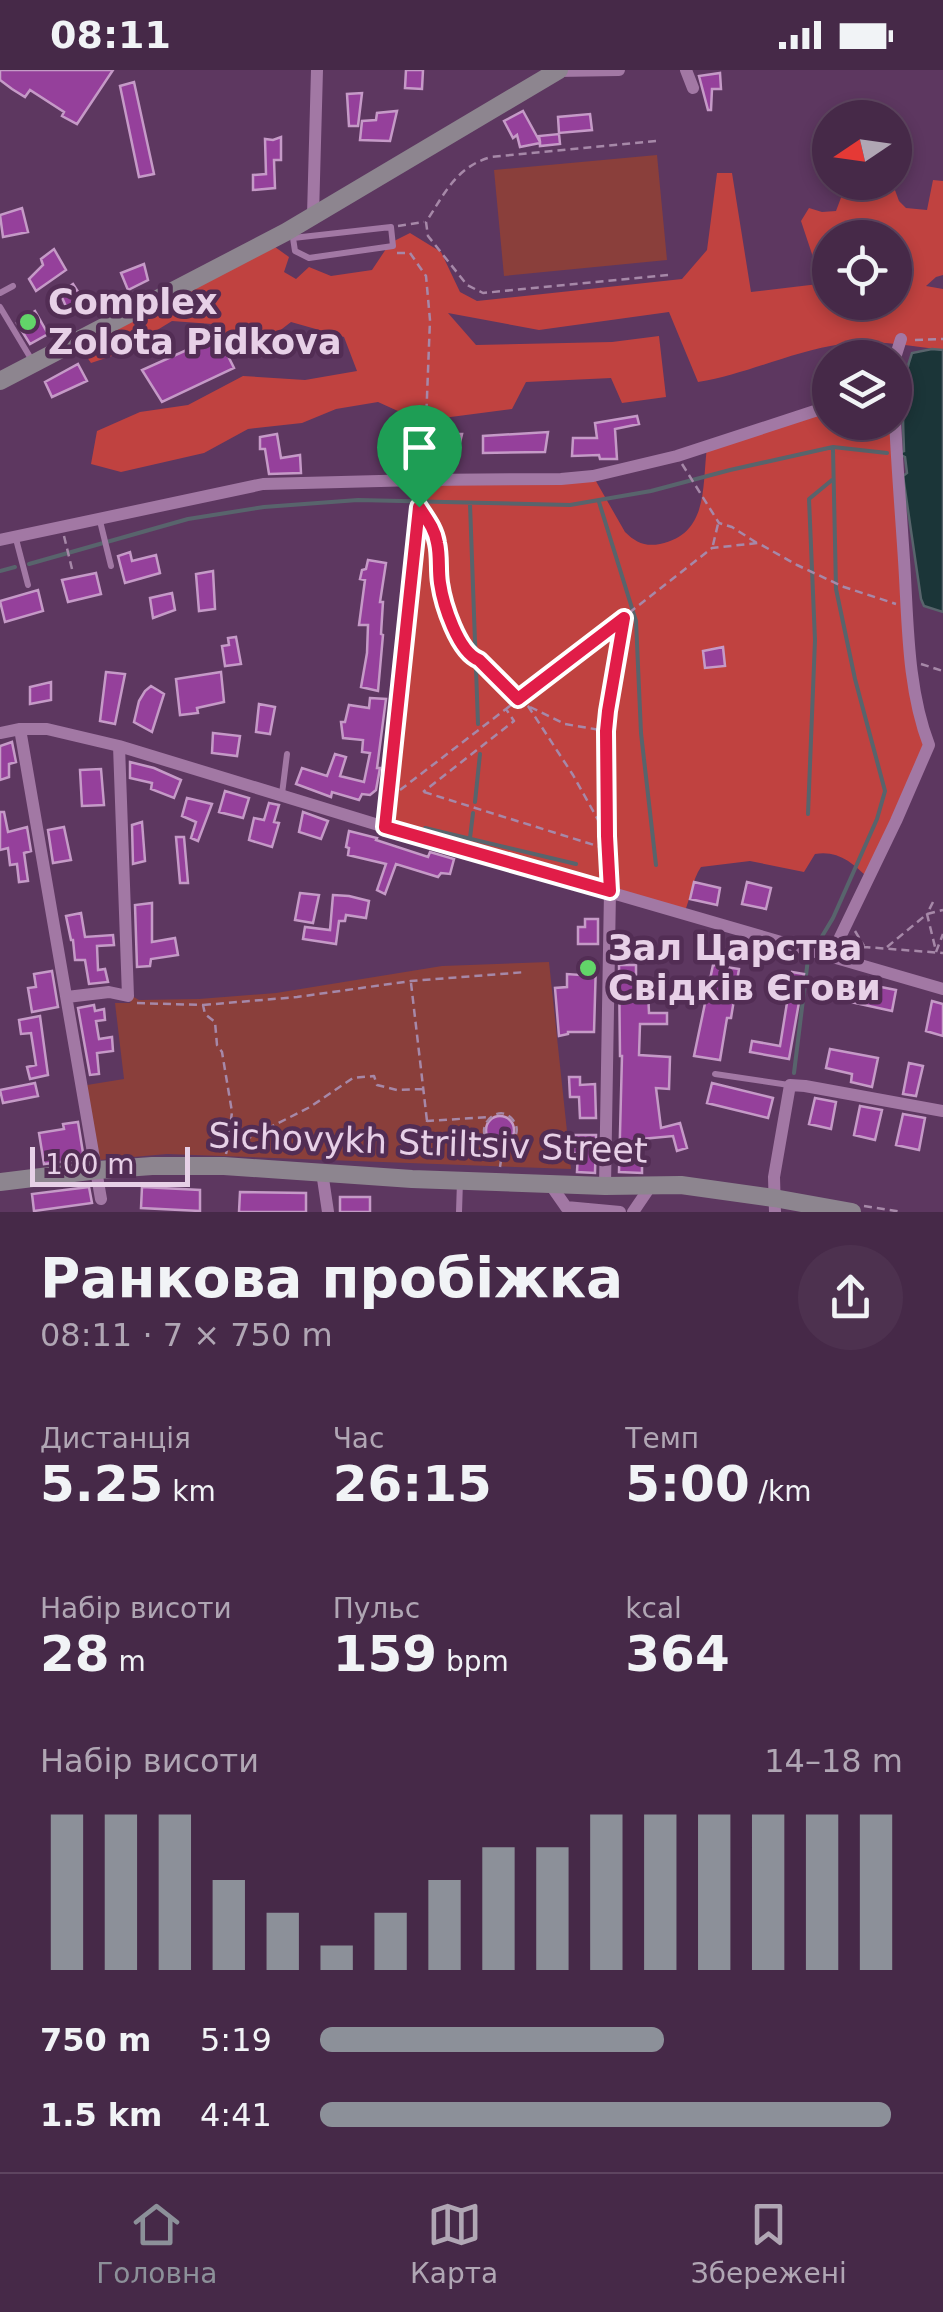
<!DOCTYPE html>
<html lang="uk">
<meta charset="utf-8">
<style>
:root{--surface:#462948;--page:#4d314f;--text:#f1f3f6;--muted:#b0a6b4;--line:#5e4560;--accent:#8c9099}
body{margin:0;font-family:"DejaVu Sans",sans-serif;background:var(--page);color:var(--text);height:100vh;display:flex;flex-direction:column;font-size:38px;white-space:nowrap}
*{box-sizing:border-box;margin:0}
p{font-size:32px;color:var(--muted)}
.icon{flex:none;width:55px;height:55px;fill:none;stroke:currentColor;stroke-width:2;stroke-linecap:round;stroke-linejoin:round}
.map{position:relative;height:1142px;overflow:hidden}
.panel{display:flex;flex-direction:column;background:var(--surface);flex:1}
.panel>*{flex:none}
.needle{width:65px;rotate:257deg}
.buttons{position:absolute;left:812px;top:30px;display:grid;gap:20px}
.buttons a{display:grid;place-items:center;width:100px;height:100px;border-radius:50%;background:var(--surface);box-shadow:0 5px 15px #0003,0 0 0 2px var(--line);font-size:50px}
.scale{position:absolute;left:30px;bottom:25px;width:160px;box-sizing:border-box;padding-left:10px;border:5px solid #e7d0e7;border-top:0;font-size:28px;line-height:35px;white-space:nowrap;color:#e7d0e7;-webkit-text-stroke:8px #522d54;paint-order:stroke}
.pin{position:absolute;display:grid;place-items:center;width:85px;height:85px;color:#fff;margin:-102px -42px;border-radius:50% 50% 50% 0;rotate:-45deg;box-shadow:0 0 10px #0007}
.pin .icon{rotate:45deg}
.round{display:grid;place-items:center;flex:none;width:105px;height:105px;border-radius:52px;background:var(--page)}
.summary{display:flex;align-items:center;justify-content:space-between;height:170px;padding:0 40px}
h1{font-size:55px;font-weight:700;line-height:75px}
.stats{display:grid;grid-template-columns:repeat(3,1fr);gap:15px;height:170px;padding:10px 40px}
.stats div{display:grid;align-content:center}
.stats b{font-size:50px;font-weight:700}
.stats small{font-size:28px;font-weight:400}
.stats p{font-size:28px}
.chart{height:280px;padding:20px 40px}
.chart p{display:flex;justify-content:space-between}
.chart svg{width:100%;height:180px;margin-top:10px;stroke:var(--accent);stroke-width:6}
ul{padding:0 40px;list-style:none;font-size:32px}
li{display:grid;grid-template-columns:160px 120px 1fr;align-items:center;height:75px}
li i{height:25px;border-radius:12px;background:var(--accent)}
.status{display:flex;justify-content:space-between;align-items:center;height:70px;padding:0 50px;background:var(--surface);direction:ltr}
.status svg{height:28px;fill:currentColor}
.tabs{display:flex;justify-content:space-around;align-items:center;height:140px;border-top:2px solid var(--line);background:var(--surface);font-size:28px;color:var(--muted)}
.tabs a{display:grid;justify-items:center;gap:5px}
.tabs .current{color:var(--accent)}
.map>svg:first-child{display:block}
</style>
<div class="status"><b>08:11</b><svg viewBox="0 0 49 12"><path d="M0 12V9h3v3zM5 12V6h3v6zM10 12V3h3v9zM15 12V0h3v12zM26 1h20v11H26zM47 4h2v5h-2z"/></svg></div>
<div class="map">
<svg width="943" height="1142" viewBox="0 0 943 1142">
<rect width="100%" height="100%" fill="#5d3760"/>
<path fill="#8a3f3b" d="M657 85 667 190 504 206 494 100Z
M549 892 571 1099 167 1084 99 1090 87 1015 124 1009 115 933H130L132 926 139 930 199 929 276 923 442 896Z"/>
<path fill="#c04240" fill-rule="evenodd" d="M717 103H732L751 222 827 213 826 201 816 196 801 151 809 138 822 142 836 141 845 117 859 113 892 112 899 131 906 138 927 140 933 110 943 111V205L936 207 926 216 943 219V280C910 276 875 269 842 274 792 281 748 304 698 312L669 242 539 260 448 243 476 275 612 272 659 266 666 327 622 333 611 308 526 312 512 339 420 351 378 332 336 339 302 353 248 359 204 383 121 402 91 394 97 361 140 342 188 335 243 306 305 310 357 301 344 267 291 252 248 285 212 254 172 251 118 284 91 293 78 274 275 177 289 187 284 202 296 209 309 197 331 206 372 200 390 173 410 163 441 182 460 222 477 231 682 209 707 180ZM830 168H895V232H830Z
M830 336V352H895L908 549 929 675 869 809C853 793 838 780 815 784L804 802 750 791 701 797C692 810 691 828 684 843L385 757 419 410 593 406 625 462C635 472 645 477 660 474 709 464 702 416 707 377Z"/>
<path fill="#1b3538" stroke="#58646c" stroke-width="2.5" d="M932 279 943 280V542L924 536 921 529 903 406 907 403 905 387 901 385V382L904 381C903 347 900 316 912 283Z"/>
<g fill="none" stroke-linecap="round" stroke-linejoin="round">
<path stroke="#58646c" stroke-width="4" d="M599 432 636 551 641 663 656 795
M470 434 478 654
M29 494 188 449 264 437 358 430 570 435 651 421 730 400 833 377 887 383
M0 501 15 497
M475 732 480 684
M808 744 815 570 809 429 832 410
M425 758 576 794
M470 768 473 743
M818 873 833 848 877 749 885 721 855 609 836 519 833 379
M794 1003 808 889"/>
</g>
<path fill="#95409b" stroke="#c59ac7" stroke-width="2.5" d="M0 0H113L77 54 62 46 64 42 30 20 25 27 12 19 0 10Z
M406 0H423L422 19 405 18Z
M720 3 721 19H712L711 40H708L699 6Z
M134 12 154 104 139 107 120 16Z
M362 23 358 56H349L347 24Z
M397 41 390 71 360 70 362 51 376 50 377 43Z
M523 41 540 72 539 66 559 64 560 74 540 76V73L520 77 517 65 513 68 504 51Z
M590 44 592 60 559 63 558 47Z
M281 67V90H274L275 118 253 120V105L266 104 265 69 273 70Z
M22 138 28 162 3 167 0 145Z
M54 179 66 200 36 221 29 209 43 195 41 189Z
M144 194 148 210 128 220 121 203Z
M73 214 84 231 68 241 60 223Z
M35 241 48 264 30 274 17 253Z
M218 266 234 298 162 332 142 300Z
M78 294 87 311 52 327 45 312Z
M637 346 639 354 615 359 617 389H600L599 385 572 386 573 368H597L595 353Z
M389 354 411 359 406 378 382 375Z
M548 362 545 382 483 383V366Z
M277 364 281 388 300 385 301 403 269 404 265 379H260V367Z
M437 364H462L457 385H434Z
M130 482 132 491 156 485 160 503 125 513 118 486Z
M368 490 386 493 380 532H383L381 564 383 565 378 621 361 617 367 583 368 555H359L365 510 360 509 362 500 366 499Z
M213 501 215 539 199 541 196 504Z
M96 503 101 524 68 532 62 510Z
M38 520 43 541 5 552 0 531Z
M172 523 175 540 153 548 150 528Z
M236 567 241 594 225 596 222 576 229 575 228 568Z
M723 577 725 596 705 598 703 581Z
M106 602 125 604 115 654 100 651Z
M221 602 224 632 197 638 198 643 180 645 176 609Z
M51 612V630L30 634V617Z
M151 616 164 624 152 662 134 652 139 631 145 621Z
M370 628 386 629 377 698H380L376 720 370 725 362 724 359 730 332 722 331 727 296 714 302 698 327 706 335 684 346 687 340 706 364 712 370 683 362 682 363 670 343 668 341 652H345L349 635 369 638Z
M259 634 275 637 270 664 256 662Z
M213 663 240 666 237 686 212 683Z
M12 672 16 692 9 694V707L0 710V676Z
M130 692 154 698 181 710 174 728 151 719 152 713 130 708Z
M101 699 104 735 82 736 80 700Z
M225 721 249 728 243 748 219 742Z
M187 728 212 734 198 771 191 768 196 752 182 746Z
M269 733 279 735 274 752 279 753 272 777 249 770 254 748 264 750Z
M0 742H4L8 762 27 757 31 781 24 783 28 811 19 812 17 794 10 795 8 778 0 780Z
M303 742 328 751 321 769 299 762Z
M142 752 145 791 133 794 132 755Z
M64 757 71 790 53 793 48 760Z
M349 761 377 768 376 770 428 787 430 782 454 789 450 804 441 803 438 807 396 794 385 824 377 820 386 794 348 785 349 778 346 777Z
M176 767H184L188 813H180Z
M694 812 720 818 717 835 690 829Z
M747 812 771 818 766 839 742 834Z
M300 823 319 825 313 853 295 850Z
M333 825 349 826 369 831 366 848 346 845 345 851H339L336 874 303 869 305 857 330 860Z
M152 833V872L175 868 178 885 151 889 150 896 137 897 135 835Z
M81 843 85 867 113 865 114 875 97 876 98 900 105 899 108 912 89 914 85 890H75L73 870H71L66 846Z
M585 849H598V874H578V857H585Z
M580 892H596L594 962H568V964L559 966 555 918 567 917V904L580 905Z
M619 895H636V921H648L649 943H667V954H640L639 985 670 987 669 1019 656 1018 661 1058 680 1053 687 1078 677 1081 673 1066 642 1069V1103L619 1102 622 986H620Z
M713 895 739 899 731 948H727L720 990 694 986Z
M52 901 58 937 32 942 28 918 36 917 34 904Z
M792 902 804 904 789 989 750 982 752 971 780 976Z
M841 909 896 920 892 941 837 929Z
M932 931 943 934V966L926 961Z
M94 935 95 941 104 939 105 950 96 951 99 969 112 967 113 981 97 983 99 1004 90 1005 78 938Z
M40 946 48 1005 30 1009 27 997 36 995 31 963 21 964 19 950Z
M830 979 878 988 872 1017 851 1012 852 1004 826 998Z
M909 993 923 996 916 1026 903 1024Z
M569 1007H580V1015L595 1014 596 1048H580L579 1027H570Z
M35 1013 38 1026 3 1033 0 1020Z
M712 1013 773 1028 768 1048 707 1033Z
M815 1028 836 1032 831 1059 809 1054Z
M860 1036 882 1040 875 1070 854 1065Z
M903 1044 925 1048 919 1080 896 1075Z
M486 1060a14 14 0 1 1 28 0a14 14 0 1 1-28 0Z
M78 1052 84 1089 44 1094 39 1063 64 1059 63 1054Z
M573 1065H596L595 1103 577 1102 578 1083H573Z
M89 1117 92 1133 34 1141 32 1124Z
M142 1117 200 1120V1141L141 1138Z
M240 1122 306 1123V1142H239Z
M340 1127H370V1142H340Z"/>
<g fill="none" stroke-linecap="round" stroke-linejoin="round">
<path stroke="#a688a8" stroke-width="2.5" stroke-dasharray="8 5" stroke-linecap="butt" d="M656 71 491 87C456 97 445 123 426 152L428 166 467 215 483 223 668 205
M398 156 424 152
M397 183H410L426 206 430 250 426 352
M915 270 943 269
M682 394 719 453 732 457 757 473
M428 451C440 472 437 491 440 514 443 539 455 568 471 588L479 590 528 636 573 705 607 766 609 810
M64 466 72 499
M713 475 718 454
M921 594 943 601
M530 637 565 654 606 661
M506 639 712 478 758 473 797 495 844 517 896 534
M400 720 506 639 514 651 423 722
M424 722 607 779
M607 764V641L624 549
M933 832 927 844 936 881
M855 861 864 876
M887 877 927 844 943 840
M850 881 864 877 943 883
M936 882 943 864
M411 913 427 1051
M137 933 203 935 205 944 215 952 217 975 222 982 232 1042 228 1073
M203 935 297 927 411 911 526 902
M428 1078 427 1051 489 1047
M226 1084 228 1075 237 1074 310 1037 353 1008 374 1006 377 1015 397 1020 423 1019
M500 1097 503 1077C513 1072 522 1062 513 1050 496 1027 463 1070 503 1077
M864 1136 902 1142"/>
<path stroke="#a278a4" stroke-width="6" d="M287 163 293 168 391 157 393 176 309 188 295 181 293 168
M0 223 13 216
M0 237 33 292
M419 408 426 358
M100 451 111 496
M16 469 28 515
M282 724 287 684
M715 1004 789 1015
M459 1142 460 1111"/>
<path stroke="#a278a4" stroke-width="12" d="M686 0 693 18
M557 1 619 0
M313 145 317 0
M895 288 901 269
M0 470 263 414 419 410 561 409 593 406 677 386 830 336
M20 659 101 1129
M0 663 20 659H47L119 676 385 757 943 919
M385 757 419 437V410
M831 886 896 751 929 675C907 618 908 551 904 490 901 443 897 396 895 349
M67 927 109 922 128 926 119 676
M322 1102 328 1142
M550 1114 566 1137 620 1142
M605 1116 610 821
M633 1142 652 1114
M775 1142 774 1107 790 1015 805 1016 943 1041"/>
<path stroke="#8d858f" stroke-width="18" d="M0 311 286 162 559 0
M0 1112 98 1100 152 1096H224L412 1109 605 1116 681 1115 774 1128 852 1142"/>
</g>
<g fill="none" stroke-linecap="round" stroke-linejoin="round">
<g stroke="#fff" stroke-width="20">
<path id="route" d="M419 437C426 448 435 459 437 473 440 486 438 500 440 513 443 534 458 582 479 590L518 629 624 548 608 641 606 661 607 766 610 821 385 757Z"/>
</g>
<use href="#route" stroke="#e11d48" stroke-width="12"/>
</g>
<g fill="#62d469" stroke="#522d54" stroke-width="4">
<circle cx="28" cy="252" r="10"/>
<circle cx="588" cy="898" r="10"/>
</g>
<g text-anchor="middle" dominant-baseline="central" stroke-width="9" stroke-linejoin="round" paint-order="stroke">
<g font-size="35" font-weight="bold" fill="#e7d0e7" stroke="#522d54" text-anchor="start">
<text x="48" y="232">Complex<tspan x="48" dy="40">Zolota Pidkova</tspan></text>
<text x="608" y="878">Зал Царства<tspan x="608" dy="40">Свідків Єгови</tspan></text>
</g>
<g font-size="35" fill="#e7d0e7" stroke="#522d54">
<text transform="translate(428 1073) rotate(2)">Sichovykh Striltsiv Street</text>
</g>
</g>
</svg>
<div class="buttons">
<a><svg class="needle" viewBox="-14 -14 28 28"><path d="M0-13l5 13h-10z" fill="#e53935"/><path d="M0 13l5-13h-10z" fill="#b0a6b4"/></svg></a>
<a><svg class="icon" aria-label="locate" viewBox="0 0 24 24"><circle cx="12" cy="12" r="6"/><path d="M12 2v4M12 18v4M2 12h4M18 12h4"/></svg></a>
<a><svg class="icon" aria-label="layers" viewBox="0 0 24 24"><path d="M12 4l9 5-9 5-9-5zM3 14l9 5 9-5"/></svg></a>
</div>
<div class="scale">100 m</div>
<div class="pin" style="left:419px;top:437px;background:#1e9e55"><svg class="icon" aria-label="arrive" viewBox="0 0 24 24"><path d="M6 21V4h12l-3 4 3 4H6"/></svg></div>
</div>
<section class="panel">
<div class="summary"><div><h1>Ранкова пробіжка</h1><p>08:11 · 7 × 750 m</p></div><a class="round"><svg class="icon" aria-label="share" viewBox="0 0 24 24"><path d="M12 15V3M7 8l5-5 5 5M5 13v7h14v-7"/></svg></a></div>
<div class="stats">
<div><p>Дистанція</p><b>5.25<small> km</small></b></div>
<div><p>Час</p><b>26:15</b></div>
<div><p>Темп</p><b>5:00<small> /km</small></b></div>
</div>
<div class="stats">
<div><p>Набір висоти</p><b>28<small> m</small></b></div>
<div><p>Пульс</p><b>159<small> bpm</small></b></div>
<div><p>kcal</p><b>364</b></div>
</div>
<div class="chart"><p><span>Набір висоти</span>14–18 m</p>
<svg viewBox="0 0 160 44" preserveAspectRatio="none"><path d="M5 44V6M15 44V6M25 44V6M35 44V22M45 44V30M55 44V38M65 44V30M75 44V22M85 44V14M95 44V14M105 44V6M115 44V6M125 44V6M135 44V6M145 44V6M155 44V6"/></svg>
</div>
<ul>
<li><b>750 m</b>5:19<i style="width:59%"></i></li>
<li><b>1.5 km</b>4:41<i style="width:98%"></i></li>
</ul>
</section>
<nav class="tabs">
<a class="current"><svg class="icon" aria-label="home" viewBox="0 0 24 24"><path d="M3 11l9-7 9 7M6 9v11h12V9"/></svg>Головна</a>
<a><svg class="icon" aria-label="map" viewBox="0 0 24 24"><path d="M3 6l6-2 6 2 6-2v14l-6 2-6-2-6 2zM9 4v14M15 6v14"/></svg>Карта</a>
<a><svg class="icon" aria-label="saved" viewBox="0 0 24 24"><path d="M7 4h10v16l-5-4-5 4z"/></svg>Збережені</a>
</nav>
